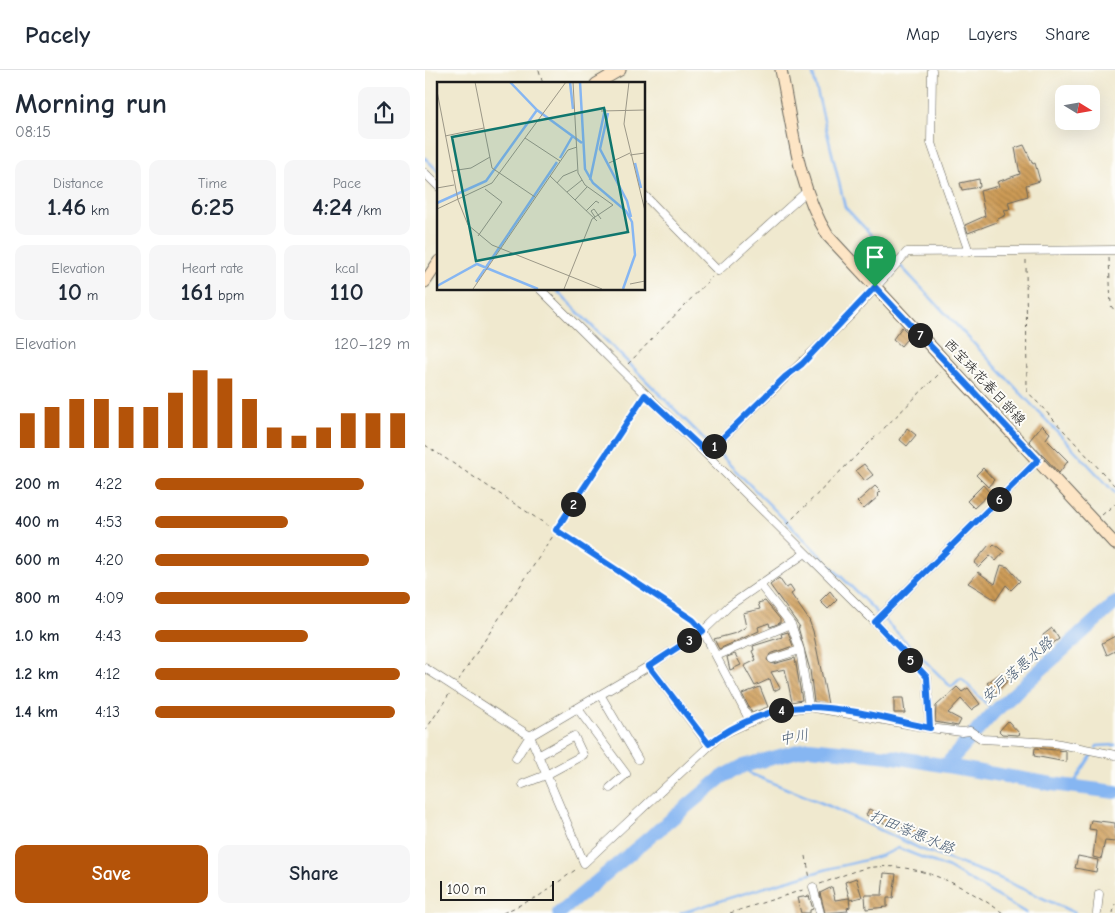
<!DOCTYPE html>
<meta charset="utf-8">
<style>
:root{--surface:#fff;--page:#f6f6f7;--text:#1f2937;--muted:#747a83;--line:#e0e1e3;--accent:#b45309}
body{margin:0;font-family:"Comic Neue","Klee One",sans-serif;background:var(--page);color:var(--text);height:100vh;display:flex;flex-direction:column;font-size:19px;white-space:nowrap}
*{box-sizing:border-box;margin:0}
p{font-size:16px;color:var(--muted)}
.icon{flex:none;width:28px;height:28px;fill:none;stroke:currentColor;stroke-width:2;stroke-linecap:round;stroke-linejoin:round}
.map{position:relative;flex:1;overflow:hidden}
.side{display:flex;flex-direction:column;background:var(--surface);width:425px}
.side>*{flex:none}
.needle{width:32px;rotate:101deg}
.tools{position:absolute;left:630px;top:15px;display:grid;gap:10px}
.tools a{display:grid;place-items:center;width:45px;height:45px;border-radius:10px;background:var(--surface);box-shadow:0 5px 20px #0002;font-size:25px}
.scale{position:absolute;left:15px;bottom:12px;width:114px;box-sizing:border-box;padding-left:5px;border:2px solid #1c1c1c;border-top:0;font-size:14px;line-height:18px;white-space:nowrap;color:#1c1c1c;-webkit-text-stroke:4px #fdfcf7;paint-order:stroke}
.pin{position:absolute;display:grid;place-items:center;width:42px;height:42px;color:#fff;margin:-51px -21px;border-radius:50% 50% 50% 0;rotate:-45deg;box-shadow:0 0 5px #0007}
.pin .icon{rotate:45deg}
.km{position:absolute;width:25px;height:25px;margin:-12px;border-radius:50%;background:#222;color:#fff;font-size:14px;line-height:25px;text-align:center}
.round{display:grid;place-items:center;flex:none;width:52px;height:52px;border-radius:10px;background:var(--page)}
.headline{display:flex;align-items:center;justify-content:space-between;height:85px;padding:0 15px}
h1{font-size:28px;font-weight:700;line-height:38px}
.stats{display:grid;grid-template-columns:repeat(3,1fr);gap:8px;height:85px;padding:5px 15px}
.stats div{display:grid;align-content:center;border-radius:10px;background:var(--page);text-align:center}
.stats b{font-size:25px;font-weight:700}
.stats small{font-size:14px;font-weight:400}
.stats p{font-size:14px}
.chart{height:140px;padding:10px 15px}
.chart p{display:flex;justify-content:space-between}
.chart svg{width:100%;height:90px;margin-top:5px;stroke:var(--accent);stroke-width:6}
.button{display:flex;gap:10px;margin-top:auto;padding:10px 15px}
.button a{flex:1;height:58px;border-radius:10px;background:var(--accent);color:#fff;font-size:20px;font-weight:700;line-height:58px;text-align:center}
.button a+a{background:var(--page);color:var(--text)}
ul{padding:0 15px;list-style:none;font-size:16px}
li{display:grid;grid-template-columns:80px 60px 1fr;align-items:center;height:38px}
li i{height:12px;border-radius:6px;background:var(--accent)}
header{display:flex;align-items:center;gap:30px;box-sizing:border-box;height:70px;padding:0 25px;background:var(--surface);border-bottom:1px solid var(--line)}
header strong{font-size:24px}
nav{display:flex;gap:28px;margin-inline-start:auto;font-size:18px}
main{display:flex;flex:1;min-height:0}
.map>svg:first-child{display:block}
</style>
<header>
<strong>Pacely</strong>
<nav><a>Map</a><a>Layers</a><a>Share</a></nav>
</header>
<main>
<section class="side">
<div class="headline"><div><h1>Morning run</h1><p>08:15</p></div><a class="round"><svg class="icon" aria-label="share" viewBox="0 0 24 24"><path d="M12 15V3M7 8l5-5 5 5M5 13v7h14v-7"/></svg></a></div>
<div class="stats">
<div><p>Distance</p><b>1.46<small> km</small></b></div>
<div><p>Time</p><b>6:25</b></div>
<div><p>Pace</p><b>4:24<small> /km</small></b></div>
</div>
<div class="stats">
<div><p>Elevation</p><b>10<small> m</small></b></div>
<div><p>Heart rate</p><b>161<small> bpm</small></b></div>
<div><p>kcal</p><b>110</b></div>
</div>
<div class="chart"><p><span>Elevation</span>120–129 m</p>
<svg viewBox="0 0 160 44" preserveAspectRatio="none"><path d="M5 44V27M15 44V24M25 44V20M35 44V20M45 44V24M55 44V24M65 44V17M75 44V6M85 44V10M95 44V20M105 44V34M115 44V38M125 44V34M135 44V27M145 44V27M155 44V27"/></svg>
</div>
<ul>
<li><b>200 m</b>4:22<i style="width:82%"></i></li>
<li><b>400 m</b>4:53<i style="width:52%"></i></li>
<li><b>600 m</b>4:20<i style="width:84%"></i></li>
<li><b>800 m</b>4:09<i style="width:100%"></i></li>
<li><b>1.0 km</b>4:43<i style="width:60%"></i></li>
<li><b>1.2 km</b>4:12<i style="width:96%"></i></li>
<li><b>1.4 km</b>4:13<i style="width:94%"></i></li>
</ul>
<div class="button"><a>Save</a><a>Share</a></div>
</section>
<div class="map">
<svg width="690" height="843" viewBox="0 0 690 843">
<defs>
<pattern id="building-back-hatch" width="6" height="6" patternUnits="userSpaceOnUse" patternTransform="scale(1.25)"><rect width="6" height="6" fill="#cd9b56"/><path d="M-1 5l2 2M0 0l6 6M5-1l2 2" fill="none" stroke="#a67e46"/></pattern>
</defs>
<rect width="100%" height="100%" fill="#fdfcf7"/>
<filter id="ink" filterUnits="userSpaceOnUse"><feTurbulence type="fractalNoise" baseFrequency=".02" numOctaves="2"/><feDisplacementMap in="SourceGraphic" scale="10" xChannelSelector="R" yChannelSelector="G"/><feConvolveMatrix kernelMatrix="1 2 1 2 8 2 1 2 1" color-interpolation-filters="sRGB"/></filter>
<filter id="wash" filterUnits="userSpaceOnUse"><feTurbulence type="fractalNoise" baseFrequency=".0096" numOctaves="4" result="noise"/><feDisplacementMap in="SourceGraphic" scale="20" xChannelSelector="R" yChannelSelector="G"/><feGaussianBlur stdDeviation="1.12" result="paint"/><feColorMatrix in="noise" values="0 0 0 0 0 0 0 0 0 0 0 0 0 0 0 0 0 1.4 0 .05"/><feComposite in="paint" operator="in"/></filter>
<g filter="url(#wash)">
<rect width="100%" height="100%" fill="#f0e9cf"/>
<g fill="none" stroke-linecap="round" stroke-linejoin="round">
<path stroke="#86b6f2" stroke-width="2.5" d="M387 0 420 137 690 423
M0 88 14 102
M130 219 526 617 536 608 569 642
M671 678 672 676 690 675
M318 696 326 704 404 736 498 780 572 807 650 843
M647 716 668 683
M256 843C305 827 354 813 403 799 423 794 457 788 473 778L524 798 601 843"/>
<path stroke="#86b6f2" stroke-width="14" d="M521 695 569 642 690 533
M134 843 297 707 318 696 384 678 464 686 627 714 690 722"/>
</g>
<g id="blocks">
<path fill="url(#building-back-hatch)" d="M599 75 608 94 610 93 615 111 601 115 603 126 583 132 585 139 579 140 581 145 571 150 572 152 543 163 540 155 560 146 555 121 574 116 572 112 595 104 590 78Z
M554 109 555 117 537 120 535 113Z
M477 257 485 265 476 276 468 269Z
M617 355 625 363 621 369 643 391 634 403 604 371Z
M482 358 491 365 482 376 475 370Z
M439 394 448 405 440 411 431 400Z
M558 398 569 410 563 417 551 405Z
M558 415 565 423 549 438 542 431Z
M450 416 455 421 452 424 454 426 439 439 432 432Z
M569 474 579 482 571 491 565 486 554 497 549 493 564 475 566 477Z
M576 495 583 497 595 511 586 520 581 515 571 530 543 513 553 502 570 514Z
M354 508 361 518 365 516 369 522 366 524 384 550 388 561 403 634 389 632 385 600 373 557H375L345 515Z
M405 521 412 530 403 539 395 531Z
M340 531 355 549V553L345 557 344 553 333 557 334 561 294 579 289 569 311 563 321 557 318 543 335 539 333 533Z
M627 558 634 569 624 576 618 565Z
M363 562 368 576 345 584 342 590 348 594 370 588 377 630 367 632 360 599 346 602 355 618 349 621 345 609 330 616 319 596 331 590 327 581 329 580 328 576 357 567 356 564Z
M690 566V581L682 585 677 573Z
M310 584 316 595 305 600 302 587Z
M576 603 583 610 571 623 562 613Z
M335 617 343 637 327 643 317 624Z
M532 617 537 622 543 618 555 634 546 640 536 629 523 643 536 650 533 656 510 652 511 636Z
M469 628H478L480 643H469Z
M583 651 595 664 593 665 577 664 574 661Z
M610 678 641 681V692L609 686Z
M444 739 493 760 490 767 441 745Z
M666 750 690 753V772L680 771 676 789 668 787 671 760 664 759Z
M653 786 673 790 671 802 650 798Z
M459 803 471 804 468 828H462V837L441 839 440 825H457Z
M431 808 437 827 425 830 420 812Z
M407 817 410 830 424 828 425 837 422 838 423 841 400 843 395 823Z
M384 826 388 839 385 840V843H376L372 828Z"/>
</g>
</g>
<g filter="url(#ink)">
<use href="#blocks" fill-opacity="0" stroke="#66645b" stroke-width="1"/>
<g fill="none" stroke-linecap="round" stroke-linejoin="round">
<g stroke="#66645b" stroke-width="9">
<path id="street" d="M507 0 506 73 544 182
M0 103 14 117
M219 125 293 201 381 122
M115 219 450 552 502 607 505 658
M282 383 426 245 482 182 690 180
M335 515 366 554 375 580 384 637
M450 552 613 390
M278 561 325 651
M291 586 366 554
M347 589 375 580
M224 596 284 675
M0 598 105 666 159 793 296 665 348 642 384 637 505 658 537 662 545 661 557 669 630 673 690 685
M176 626 213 689
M153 639 201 704 185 718
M91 688 105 666 224 596 278 561 304 536 379 484
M98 714 121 705 158 685 149 666 113 686
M388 817 395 843
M672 843 674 824"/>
</g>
<g stroke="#66645b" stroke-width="13">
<path id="secondary" d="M356 0C368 57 372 116 403 166L690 474
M171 14 195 0
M0 212 14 191"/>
</g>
<path stroke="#66645b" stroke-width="1" stroke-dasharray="4 4" stroke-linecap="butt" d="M114 0 118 14
M684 188 686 236 690 241
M601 190 602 321 690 416
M203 294 287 207
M0 375 273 554
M677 445 690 434
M362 454 516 302
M33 611 217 330
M0 661 25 623
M381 786 385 809
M395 814C410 809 426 801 442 798 491 790 540 816 578 843
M78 843 114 826 153 798
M305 843 381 819
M688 843 690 834"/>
<use href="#street" stroke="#fff" stroke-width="8"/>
<use href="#secondary" stroke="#fde5c5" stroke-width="11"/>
</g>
</g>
<g fill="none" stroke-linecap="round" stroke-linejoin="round" filter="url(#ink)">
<g stroke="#fff" stroke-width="10">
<path id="route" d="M450 217 613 390 450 552 502 607 505 658C467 650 422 637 383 637 350 636 309 654 284 674L224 596 278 561 268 550 131 460 220 325 282 383 360 307 377 294Z"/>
</g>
<use href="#route" stroke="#1a73e8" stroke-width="6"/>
</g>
<g text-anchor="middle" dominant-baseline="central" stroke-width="4" stroke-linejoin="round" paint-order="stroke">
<g font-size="14" fill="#1c1c1c" stroke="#fdfcf7">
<text transform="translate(560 312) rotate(47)">西宝珠花春日部線</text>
</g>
<g font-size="15" font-style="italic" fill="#465a72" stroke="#fdfcf7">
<text transform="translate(592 600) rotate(-42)">安戸落悪水路</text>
<text transform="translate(369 667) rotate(-10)">中川</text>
<text transform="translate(487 762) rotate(23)">打田落悪水路</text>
</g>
</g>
<g transform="translate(12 12)">
<rect width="208" height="208" fill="#f0e9cf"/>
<path fill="none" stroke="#86b6f2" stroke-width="2.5" d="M73 0 100 28 145 61M133 0 136 27M143 0 148 87 156 101 189 129 195 140 198 173 186 207M171 31 163 67 190 119 194 135M123 76 135 55M198 81 204 106M153 98 168 27M0 121 49 99 100 28M39 200 120 80M0 204 40 182 101 207"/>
<path fill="none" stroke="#9b9787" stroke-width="1" d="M38 0 55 86 98 115M192 0 187 42 208 129M0 9 21 118 31 143 55 163 165 207M164 29 208 28M8 54 47 46M88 56 123 79M193 73 208 71M172 81 193 71M14 89 34 86 53 75M113 94 160 139M120 101 126 94 140 88M0 106 17 103M130 110 145 98M138 118 150 105M0 127 55 101 129 0M149 129 159 119 162 121M158 135 154 129 157 127 164 137M41 154 65 120 48 107M193 202 208 199M36 207 131 68 140 65M127 207 155 137 176 123 148 103 141 91 136 0"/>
<path fill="#0f766e" fill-opacity="0.15" stroke="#0f766e" stroke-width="2.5" d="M167 26 191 150 39 179 15 55Z"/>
<rect width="208" height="208" fill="none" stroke="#1c1c1c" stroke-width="2.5"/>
</g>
</svg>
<div class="tools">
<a><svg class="needle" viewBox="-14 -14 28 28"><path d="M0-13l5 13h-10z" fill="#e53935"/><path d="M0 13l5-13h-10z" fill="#747a83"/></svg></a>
</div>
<div class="scale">100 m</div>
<div class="pin" style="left:450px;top:217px;background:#1e9e55"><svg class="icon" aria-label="arrive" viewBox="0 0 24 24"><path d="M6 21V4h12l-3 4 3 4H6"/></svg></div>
<b class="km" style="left:289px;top:376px">1</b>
<b class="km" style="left:148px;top:434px">2</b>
<b class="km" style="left:264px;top:570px">3</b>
<b class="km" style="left:356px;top:640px">4</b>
<b class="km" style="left:485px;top:590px">5</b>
<b class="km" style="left:574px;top:429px">6</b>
<b class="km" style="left:495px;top:265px">7</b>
</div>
</main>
